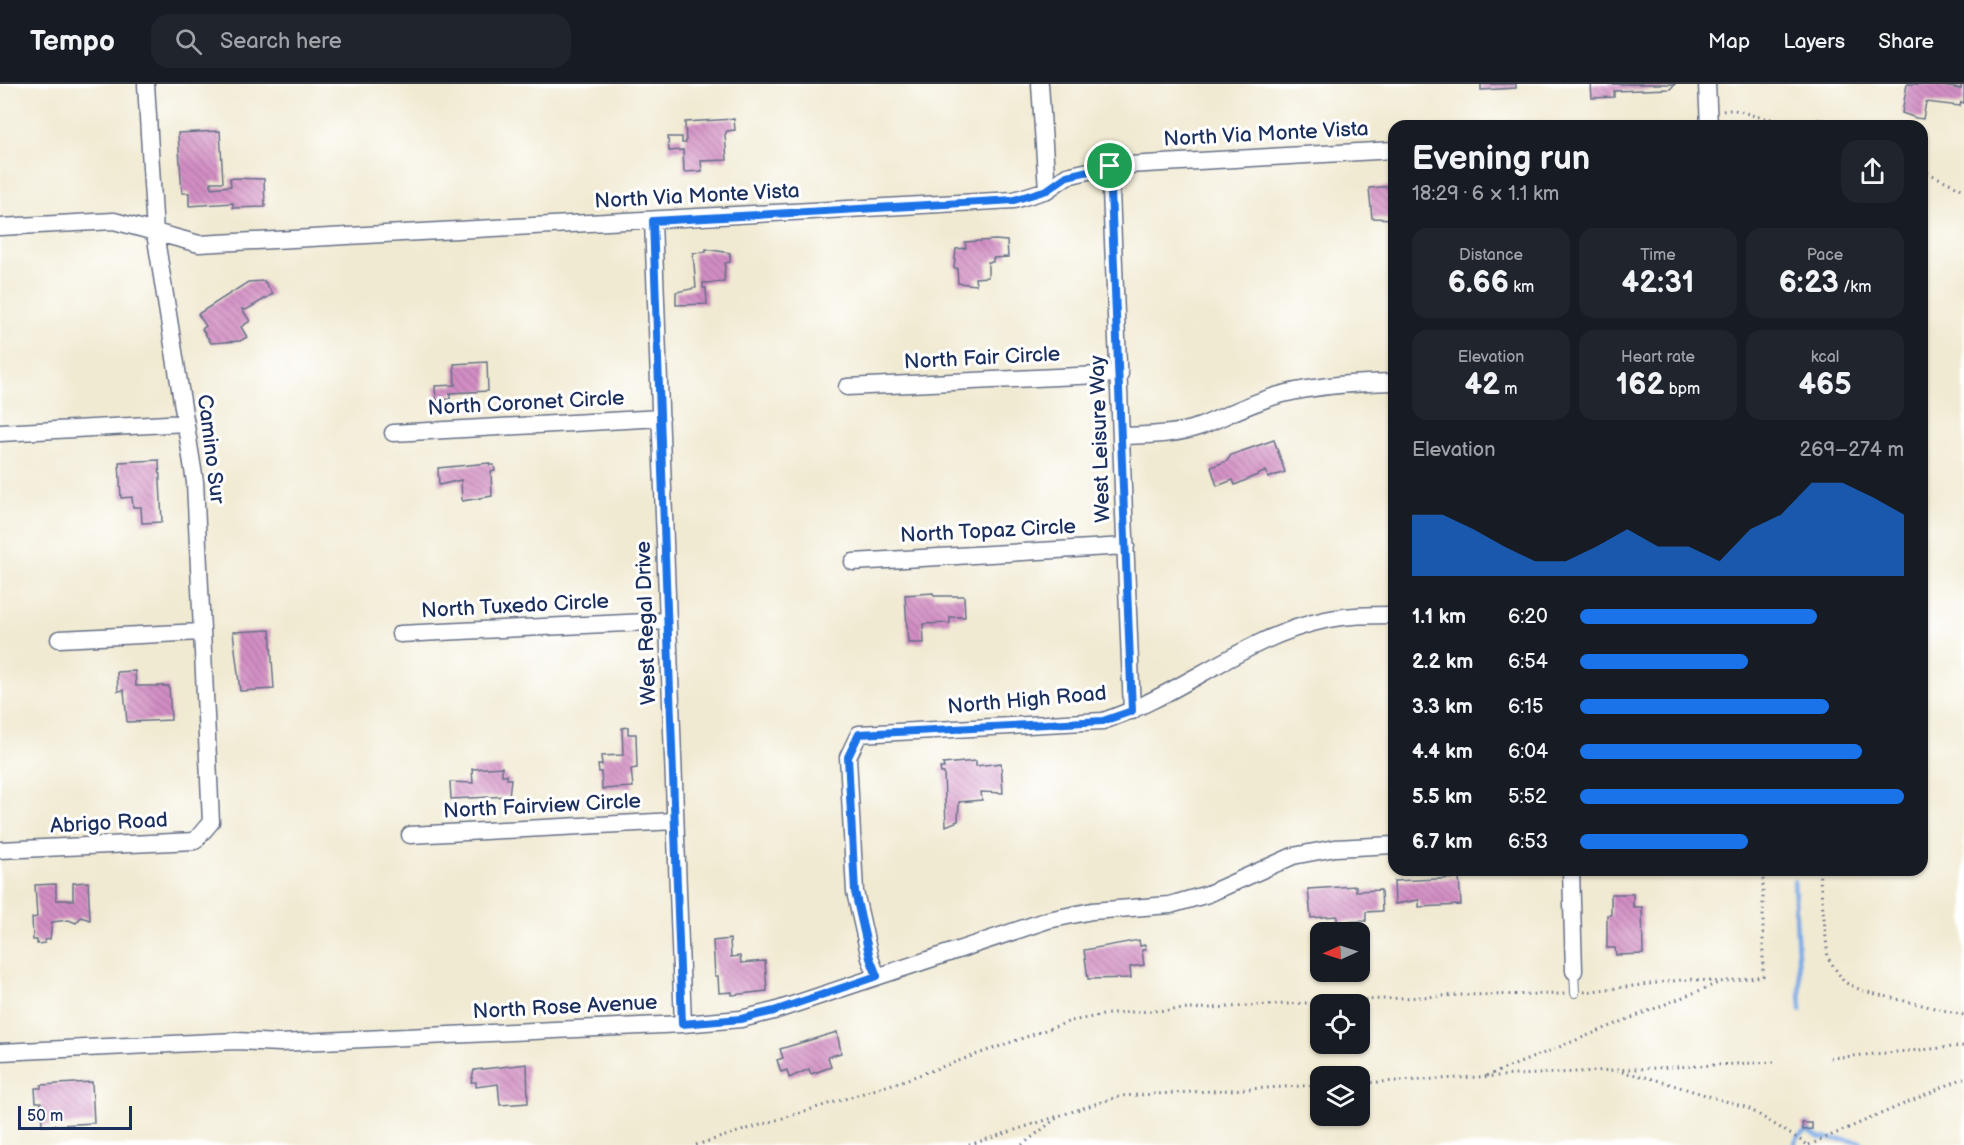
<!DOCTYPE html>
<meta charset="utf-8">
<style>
:root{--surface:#171b24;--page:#20242c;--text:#f1f3f6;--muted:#9ea1a6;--line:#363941;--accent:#1a73e8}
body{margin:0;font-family:"Balsamiq Sans",sans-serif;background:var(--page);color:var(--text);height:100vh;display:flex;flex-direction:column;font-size:22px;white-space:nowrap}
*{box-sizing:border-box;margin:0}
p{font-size:20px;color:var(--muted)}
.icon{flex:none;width:33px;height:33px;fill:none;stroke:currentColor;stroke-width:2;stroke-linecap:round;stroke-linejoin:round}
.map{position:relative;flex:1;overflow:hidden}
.details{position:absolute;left:1388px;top:36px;width:540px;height:756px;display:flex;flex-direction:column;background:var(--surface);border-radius:18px;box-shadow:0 2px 4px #0004}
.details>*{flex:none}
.needle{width:39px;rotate:267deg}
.fabs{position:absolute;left:1310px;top:838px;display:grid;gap:12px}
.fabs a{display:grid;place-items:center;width:60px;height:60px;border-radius:12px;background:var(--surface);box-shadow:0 2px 4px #0004;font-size:30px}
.scale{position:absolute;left:18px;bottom:15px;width:114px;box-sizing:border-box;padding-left:6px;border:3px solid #1b2f5e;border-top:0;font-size:16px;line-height:21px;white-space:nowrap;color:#1b2f5e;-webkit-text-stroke:4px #fff;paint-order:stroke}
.pin{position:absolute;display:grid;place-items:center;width:51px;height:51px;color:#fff;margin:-26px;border:3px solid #fff;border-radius:50%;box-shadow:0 2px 6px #0007}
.round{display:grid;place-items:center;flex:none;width:63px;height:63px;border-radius:18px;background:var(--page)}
.headline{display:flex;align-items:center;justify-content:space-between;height:102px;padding:0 24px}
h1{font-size:33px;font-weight:600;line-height:45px}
.stats{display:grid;grid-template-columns:repeat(3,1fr);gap:9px;height:102px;padding:6px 24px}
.stats div{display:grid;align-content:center;border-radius:15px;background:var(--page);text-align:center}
.stats b{font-size:30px;font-weight:600}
.stats small{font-size:16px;font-weight:400}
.stats p{font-size:16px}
.chart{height:168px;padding:12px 24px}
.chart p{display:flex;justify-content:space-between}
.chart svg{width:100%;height:108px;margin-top:6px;fill:var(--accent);opacity:.7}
ul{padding:0 24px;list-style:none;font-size:20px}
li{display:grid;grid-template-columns:96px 72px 1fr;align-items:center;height:45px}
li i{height:15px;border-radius:8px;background:var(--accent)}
header{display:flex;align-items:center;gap:36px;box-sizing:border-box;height:84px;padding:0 30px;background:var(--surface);border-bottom:2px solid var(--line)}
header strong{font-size:28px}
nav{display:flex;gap:33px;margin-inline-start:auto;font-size:21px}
.search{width:420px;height:54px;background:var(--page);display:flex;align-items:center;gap:15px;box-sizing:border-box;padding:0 21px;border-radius:18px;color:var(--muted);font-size:22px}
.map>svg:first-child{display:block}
</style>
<header>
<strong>Tempo</strong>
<div class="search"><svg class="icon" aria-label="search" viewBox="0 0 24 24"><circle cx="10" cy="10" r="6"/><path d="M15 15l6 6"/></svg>Search here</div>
<nav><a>Map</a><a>Layers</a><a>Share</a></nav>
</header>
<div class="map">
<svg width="1964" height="1061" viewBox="0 0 1964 1061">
<defs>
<pattern id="building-back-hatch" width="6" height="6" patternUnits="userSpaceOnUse" patternTransform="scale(1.5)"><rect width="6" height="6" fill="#d38ec3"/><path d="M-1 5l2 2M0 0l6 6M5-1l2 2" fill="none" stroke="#aa74a2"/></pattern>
</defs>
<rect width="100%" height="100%" fill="#fff"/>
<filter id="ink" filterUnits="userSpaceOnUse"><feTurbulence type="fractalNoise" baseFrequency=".0167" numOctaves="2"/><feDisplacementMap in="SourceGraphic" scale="12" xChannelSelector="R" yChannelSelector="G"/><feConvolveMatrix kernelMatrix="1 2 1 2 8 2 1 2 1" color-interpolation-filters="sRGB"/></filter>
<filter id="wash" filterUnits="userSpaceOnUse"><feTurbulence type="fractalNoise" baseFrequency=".008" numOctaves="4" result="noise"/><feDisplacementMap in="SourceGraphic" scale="24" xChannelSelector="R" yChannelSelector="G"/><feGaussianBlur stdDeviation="1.35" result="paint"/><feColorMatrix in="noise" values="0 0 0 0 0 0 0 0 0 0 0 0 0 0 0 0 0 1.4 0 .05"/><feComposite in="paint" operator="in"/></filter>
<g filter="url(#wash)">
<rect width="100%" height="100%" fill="#f1ead2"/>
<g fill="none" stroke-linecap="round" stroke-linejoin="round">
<path stroke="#7aa9e4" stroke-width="4.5" d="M1794 797 1801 926
M1807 1046 1820 1054 1858 1057 1864 1061
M1794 1061 1797 1054 1807 1046V1039"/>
</g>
<g id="blocks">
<path fill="url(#building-back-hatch)" d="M1481 0H1516V4L1481 6Z
M1591 0H1675L1670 5 1614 7V13L1592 14Z
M1907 0H1932L1961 5V1H1964V19L1961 18 1960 22 1926 18 1923 35 1916 34 1902 29Z
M734 35 735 46 727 47 725 51 727 76 701 77 702 87 684 88 683 66 669 67 668 53H682V59H686L685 38Z
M220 47 223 98H211V104L231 102 230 94 264 95 265 123 233 124V119L189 122V109H182L178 49Z
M1394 102V135L1372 134 1369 104Z
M995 156 1007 157 1008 173 993 174V178H988V193L975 194 976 201 958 199 957 184H954L956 165 966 164 965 158Z
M706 165 730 169V178L725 179 724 198 703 199V204H706L707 220 676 221V208L696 204 693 169 706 168Z
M264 197 273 210 246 226 242 225 250 237 241 243 247 253 240 257 211 259 202 245 206 242 198 230 248 198Z
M487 278 488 307 450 309V315L436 316 435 302 455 301 454 280Z
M1274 356 1285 388 1268 394 1266 387 1235 401 1233 396 1217 402 1211 383 1227 377 1231 371Z
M159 376 162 438 142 439 141 423H133L132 413 121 414 119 378Z
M489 379 490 381H494L495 387 491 388 492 412 462 417 461 396 439 401 438 384Z
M933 509 934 512H964L965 533H950V539L923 540 924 559H908L905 511Z
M270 546 274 605 240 607 233 548Z
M135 587 136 602H169L171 636 127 638 124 606 118 607 117 588Z
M628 643V650H636L637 684 631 685 633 703 602 705 601 688H599L598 681H602L601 672 623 671 622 644Z
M976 677V682L1001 679 1003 709 981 708 982 716 959 718 958 737 946 742 944 689H941L940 684H944L943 680Z
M502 683V691H507V695H511L509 712 451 715 450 698 473 699 472 685Z
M1459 794 1461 821 1419 823V816L1395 820 1394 797Z
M88 798 90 836 81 833 76 839 69 836 52 838 50 855 45 856V859L37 860V856H33L32 834 37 833 35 801 56 800V816H73V799Z
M1356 802V807L1381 806 1382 827 1366 828V837L1337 838V832L1311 834 1308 805Z
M1611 810H1633V823H1642L1643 870 1616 871 1615 864H1607V831H1611Z
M730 855 731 873 740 872 741 879 765 877 767 907 732 911V908L719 909 718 892H715L713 857Z
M1139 856 1140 862 1145 861 1146 865 1142 866 1144 881 1130 883 1131 894 1088 895 1084 866Z
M837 948 841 969 828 973 831 983 811 990 809 985 789 994 787 986 781 988 777 976 783 974 780 965Z
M527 980 528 1019 500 1021 498 1000 476 1003V998H471L474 986Z
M92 998 94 1039 42 1042 41 1018H36L35 1004H41V1001Z
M1802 1039H1812V1045L1803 1046Z"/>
</g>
</g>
<g filter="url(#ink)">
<use href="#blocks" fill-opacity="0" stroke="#667087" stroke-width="1.5"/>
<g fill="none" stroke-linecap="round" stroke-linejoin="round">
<g stroke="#667087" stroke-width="10">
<path id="lane" d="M1574 887 1575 909"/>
</g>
<g stroke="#667087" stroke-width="19">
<path id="street" d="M1040 0 1047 106
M1707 0 1709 42
M1110 82 1132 627
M653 137 683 940
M0 143 114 137 199 160 1014 116 1047 106 1067 92 1110 82 1394 66
M847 303 1120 290
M0 349 186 339
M393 349 661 334
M1123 352C1148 351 1176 351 1201 342 1228 331 1254 317 1283 310 1319 301 1357 299 1394 298
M853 478 1126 462
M400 550 668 537
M59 555 201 548
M410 751 675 737
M0 766 195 757 211 738 195 398 155 149 146 0
M1571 786 1574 887
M877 892 870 874 855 808 848 673 859 650 1103 637C1180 612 1244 553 1325 536 1347 531 1371 531 1394 531
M0 968 236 957 280 959 683 940 741 935 774 927 1048 836 1092 827 1170 821 1208 810 1293 772 1335 764 1394 761"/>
</g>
<path stroke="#667087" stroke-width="3" stroke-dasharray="1.5 4.5" stroke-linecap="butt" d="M1723 27C1738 23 1746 31 1760 33 1777 36 1807 42 1821 34L1832 42
M1922 86 1964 106
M1819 786 1828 874 1844 898 1863 907 1964 931
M1584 908 1690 895 1720 898 1763 892V786
M1830 974 1964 962
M1622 988 1650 994 1748 1024 1808 1061
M1487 992 1718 899
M1359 999 1774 978
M696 1061 899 998 1071 937 1114 929 1460 911 1566 910
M969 1061 1120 1012 1320 1001
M1022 1061 1058 1033
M1809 1061 1964 994"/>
<use href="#lane" stroke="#fff" stroke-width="8"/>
<use href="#street" stroke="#fff" stroke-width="16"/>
</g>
</g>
<g fill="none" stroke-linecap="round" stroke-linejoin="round" filter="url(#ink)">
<g stroke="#fff" stroke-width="12">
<path id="route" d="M1110 82 1132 627 1103 637 859 650 848 673 855 808 870 874 877 892 774 927 741 935 682 940 653 137 1014 116 1047 106 1067 92Z"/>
</g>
<use href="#route" stroke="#1a73e8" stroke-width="8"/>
</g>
<g text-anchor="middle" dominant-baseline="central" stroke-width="6" stroke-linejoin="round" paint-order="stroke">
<g font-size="21" fill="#1b2f5e" stroke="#fff">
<text transform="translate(1266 50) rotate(-3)">North Via Monte Vista</text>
<text transform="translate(697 112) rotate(-3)">North Via Monte Vista</text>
<text transform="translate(982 274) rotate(-3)">North Fair Circle</text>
<text transform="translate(526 319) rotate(-3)">North Coronet Circle</text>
<text transform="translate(1100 355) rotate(-92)">West Leisure Way</text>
<text transform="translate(211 365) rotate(83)">Camino Sur</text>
<text transform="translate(988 447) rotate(-3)">North Topaz Circle</text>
<text transform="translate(515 522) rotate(-3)">North Tuxedo Circle</text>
<text transform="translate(646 539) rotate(-92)">West Regal Drive</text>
<text transform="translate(1027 616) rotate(-5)">North High Road</text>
<text transform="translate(542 722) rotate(-3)">North Fairview Circle</text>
<text transform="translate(109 739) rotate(-3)">Abrigo Road</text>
<text transform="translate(565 923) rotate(-3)">North Rose Avenue</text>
</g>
</g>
</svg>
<div class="fabs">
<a><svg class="needle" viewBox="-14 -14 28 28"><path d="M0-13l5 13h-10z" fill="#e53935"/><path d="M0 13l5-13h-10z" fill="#9ea1a6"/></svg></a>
<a><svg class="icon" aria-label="locate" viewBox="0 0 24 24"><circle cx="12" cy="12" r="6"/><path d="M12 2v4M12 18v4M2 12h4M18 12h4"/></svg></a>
<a><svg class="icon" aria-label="layers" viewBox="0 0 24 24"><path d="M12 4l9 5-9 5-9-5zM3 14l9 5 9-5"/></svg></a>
</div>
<div class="scale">50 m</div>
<div class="pin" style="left:1110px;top:82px;background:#1e9e55"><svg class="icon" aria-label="arrive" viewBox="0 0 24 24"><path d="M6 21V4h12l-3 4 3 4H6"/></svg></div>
<section class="details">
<div class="headline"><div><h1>Evening run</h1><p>18:29 · 6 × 1.1 km</p></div><a class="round"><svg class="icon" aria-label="share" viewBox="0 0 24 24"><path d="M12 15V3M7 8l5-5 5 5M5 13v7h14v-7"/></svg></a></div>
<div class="stats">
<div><p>Distance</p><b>6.66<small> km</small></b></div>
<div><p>Time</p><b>42:31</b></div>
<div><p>Pace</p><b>6:23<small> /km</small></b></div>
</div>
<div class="stats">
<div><p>Elevation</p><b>42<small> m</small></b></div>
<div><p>Heart rate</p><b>162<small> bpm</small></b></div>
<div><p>kcal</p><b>465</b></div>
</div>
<div class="chart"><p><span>Elevation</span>269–274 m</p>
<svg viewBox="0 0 160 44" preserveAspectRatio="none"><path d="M0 44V19L10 19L20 25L30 32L40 38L50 38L60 32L70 25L80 32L90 32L100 38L110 25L120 19L130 6L140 6L150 12L160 19V44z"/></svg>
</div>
<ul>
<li><b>1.1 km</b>6:20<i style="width:73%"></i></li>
<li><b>2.2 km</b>6:54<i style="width:52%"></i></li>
<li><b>3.3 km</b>6:15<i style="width:77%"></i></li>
<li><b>4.4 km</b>6:04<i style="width:87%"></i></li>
<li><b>5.5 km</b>5:52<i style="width:100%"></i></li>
<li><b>6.7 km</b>6:53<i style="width:52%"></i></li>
</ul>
</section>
</div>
